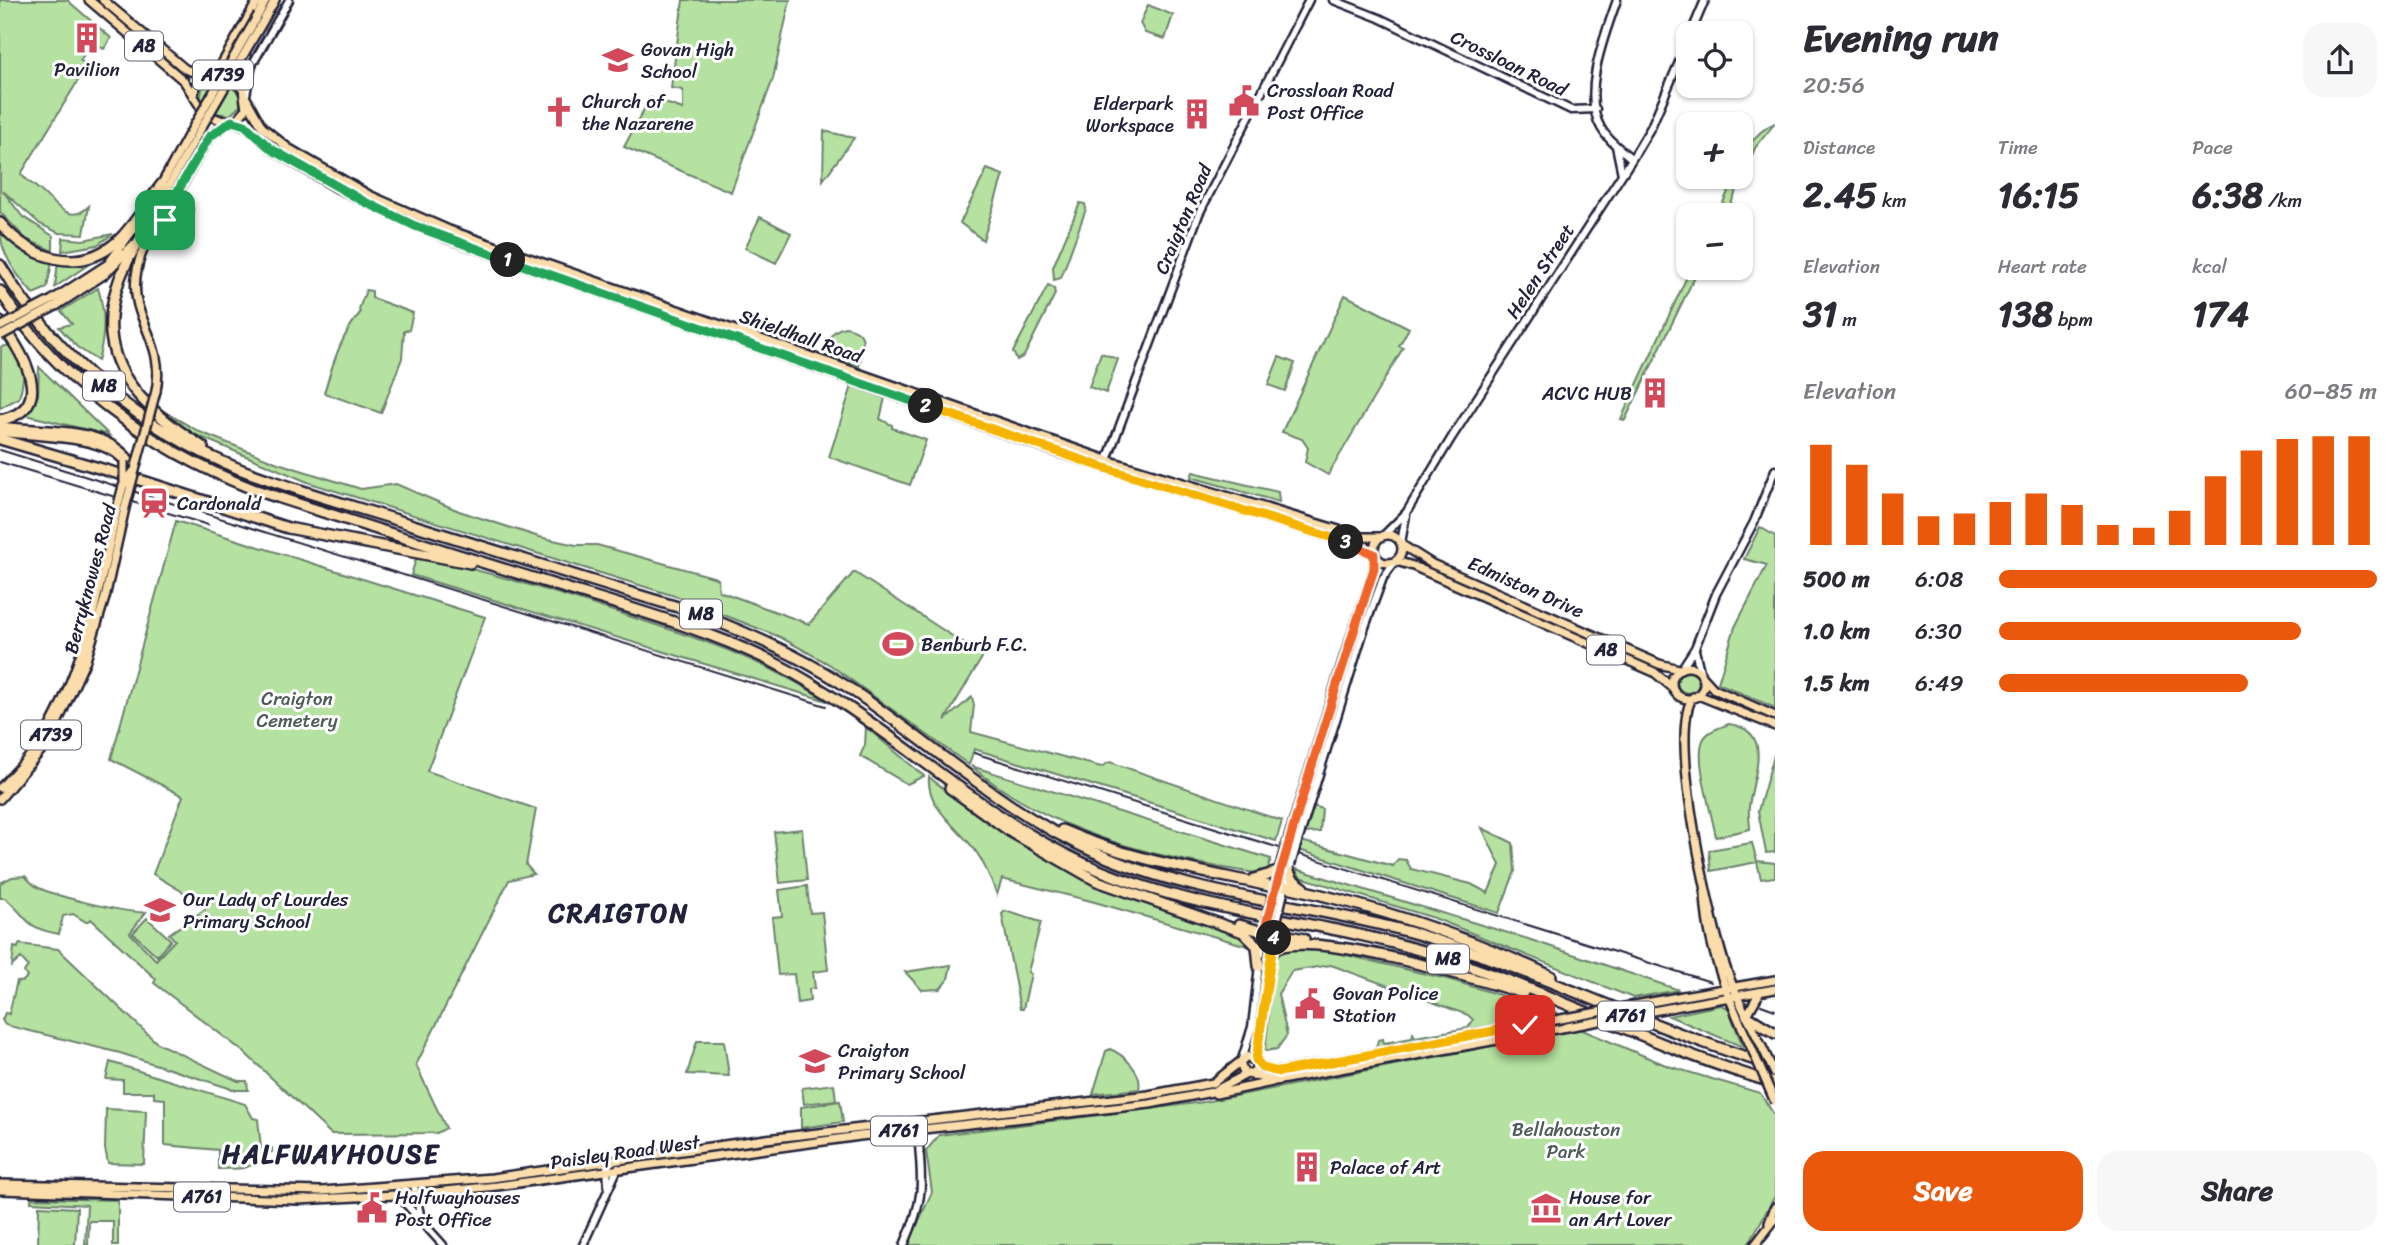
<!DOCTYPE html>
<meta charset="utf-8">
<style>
:root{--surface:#fff;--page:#f7f7f7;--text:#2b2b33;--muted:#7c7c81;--accent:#ea580c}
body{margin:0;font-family:Sriracha,sans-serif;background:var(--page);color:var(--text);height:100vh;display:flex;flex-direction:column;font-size:26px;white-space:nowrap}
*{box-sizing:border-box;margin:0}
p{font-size:23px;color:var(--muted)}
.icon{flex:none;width:38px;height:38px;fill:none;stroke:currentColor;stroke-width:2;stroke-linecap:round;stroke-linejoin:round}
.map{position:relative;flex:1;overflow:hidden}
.sheet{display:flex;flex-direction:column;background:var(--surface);width:630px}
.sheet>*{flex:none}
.tools{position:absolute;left:1676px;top:21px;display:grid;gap:14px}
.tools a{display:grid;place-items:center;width:77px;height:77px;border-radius:14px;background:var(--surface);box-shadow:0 2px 5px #0004;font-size:35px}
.pin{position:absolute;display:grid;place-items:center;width:60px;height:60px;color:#fff;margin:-30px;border-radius:14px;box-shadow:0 4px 10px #0006}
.km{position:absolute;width:35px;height:35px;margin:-18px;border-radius:50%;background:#222;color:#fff;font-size:19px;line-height:35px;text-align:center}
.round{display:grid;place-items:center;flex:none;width:74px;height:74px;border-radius:21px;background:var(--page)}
.summary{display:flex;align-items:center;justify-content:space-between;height:119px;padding:0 28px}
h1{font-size:38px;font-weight:800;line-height:52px}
.stats{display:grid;grid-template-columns:repeat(3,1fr);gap:10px;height:119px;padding:7px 28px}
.stats div{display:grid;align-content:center}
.stats b{font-size:35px;font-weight:800}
.stats small{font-size:19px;font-weight:400}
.stats p{font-size:19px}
.chart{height:196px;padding:14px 28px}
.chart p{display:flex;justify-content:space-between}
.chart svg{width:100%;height:126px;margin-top:7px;stroke:var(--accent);stroke-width:6}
.cta{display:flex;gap:14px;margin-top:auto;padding:14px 28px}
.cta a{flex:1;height:80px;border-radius:21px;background:var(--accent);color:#fff;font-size:28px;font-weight:800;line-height:80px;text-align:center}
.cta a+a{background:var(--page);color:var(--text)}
ul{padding:0 28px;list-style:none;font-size:23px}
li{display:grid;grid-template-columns:112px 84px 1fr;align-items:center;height:52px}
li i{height:18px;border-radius:9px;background:var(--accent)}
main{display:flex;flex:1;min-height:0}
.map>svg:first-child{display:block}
</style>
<main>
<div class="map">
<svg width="1775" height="1245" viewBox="0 0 1775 1245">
<rect width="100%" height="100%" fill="#fff"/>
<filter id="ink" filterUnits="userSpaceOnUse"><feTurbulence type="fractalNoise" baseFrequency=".0143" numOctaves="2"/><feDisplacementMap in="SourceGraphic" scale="14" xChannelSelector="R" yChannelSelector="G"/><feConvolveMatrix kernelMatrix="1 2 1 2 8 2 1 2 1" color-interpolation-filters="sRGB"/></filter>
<g filter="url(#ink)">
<path fill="#b5e2a0" stroke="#6c826e" stroke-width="2" d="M0 0H67L111 38 104 49 96 45 90 47 80 60 87 66 21 174C26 180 31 183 37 188 53 200 69 227 89 206L84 234 59 233 40 224 3 191 22 216 53 236V251L26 239 0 212Z
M683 0H790L773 79 731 192 624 147 650 98 683 109V90L671 88Z
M1148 5 1173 15 1165 39 1145 33 1140 23Z
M216 79 232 86 241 97 240 106 230 115 216 113 200 100 203 84Z
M1775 123 1755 148 1726 215H1717L1735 177H1741C1741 153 1753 133 1775 123Z
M824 131 854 138 823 180Z
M987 169 1003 175 983 240 960 223Z
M1080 203 1085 204 1086 209 1061 278 1054 280 1053 267Z
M760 217 791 233 776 263 745 248Z
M0 229 13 244 52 262 47 288 33 294C17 275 0 254 0 229Z
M113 234 97 245 62 251 63 238 83 240Z
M106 253 55 287 58 261Z
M1691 268H1699L1625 420 1621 419Z
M1048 285 1054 288 1055 294 1024 356 1017 360 1013 352Z
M98 288C106 314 105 335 98 361L77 347 59 327 72 324 61 311Z
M366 290 372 291V298L413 313 409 330 404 331 402 358 381 413 324 393C333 364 340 337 360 313L359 309Z
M1345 295 1409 328 1399 346 1403 348 1328 475 1305 462 1308 448 1302 439 1282 432Z
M845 327C869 330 864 347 859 366L825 355C828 341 830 330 845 327Z
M10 345C27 360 25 378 19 398L0 408 1 347Z
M1101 353 1118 359 1106 393 1089 387Z
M1279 357 1295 363 1285 391 1268 385Z
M39 367 109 435 26 415 38 396Z
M852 386 885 398 880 419 892 425V428L926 440 910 485 829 457Z
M160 409 200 432 278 463 361 489 396 484 459 511 539 537 576 545H597L713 577 718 579 719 591 809 624 854 572 983 656 945 720 972 697 974 705 971 732 1101 767 1110 762 1282 821 1276 841 974 749 969 765 829 664 780 637 681 598 310 483 194 434Z
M1193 472 1278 492 1279 502 1191 477Z
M176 521 485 617 427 771 536 809 526 865 534 874 509 880 416 1065 446 1128 437 1133 331 1134 245 1053 154 983 156 979 91 919 86 922 73 914 63 916 59 934C24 928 30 919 5 898H0V883L12 877 25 876C28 879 30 882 33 884 44 895 130 914 146 912L130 933 156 960 175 940 169 934 208 907 153 874 183 796 111 759Z
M1760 527 1775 536V708L1718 683 1735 627 1767 565 1744 559Z
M417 556C487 571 554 592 622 614 700 639 757 656 827 701L411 575Z
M1677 682a11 11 0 1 1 22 0a11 11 0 1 1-22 0Z
M1729 724C1775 731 1753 774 1749 807 1748 814 1750 822 1750 829L1716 837C1712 815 1696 763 1702 743 1705 731 1719 728 1729 724Z
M866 727 924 776 907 784 860 756 865 745Z
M1775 752V852L1766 853 1758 811Z
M971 766 1271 859 1266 874H1262C1159 859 1053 835 971 766Z
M929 777C1002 835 1077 884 1167 910 1196 918 1235 923 1254 948L1091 901 1002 879 997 895C991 879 985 864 975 850 959 829 926 807 929 777Z
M1314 806 1322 809 1320 832 1304 833Z
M1482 828 1513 843 1515 871 1499 913 1299 850 1301 841 1393 866 1398 859 1406 860 1411 869 1471 884 1488 893 1500 865Z
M802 829 807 880 780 883 774 832Z
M1752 843 1757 861 1775 863V877L1761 879 1757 862 1711 871 1709 850Z
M1296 869 1528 939 1679 990 1633 998 1434 918 1300 877Z
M807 886 810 913 822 912 828 970 813 972 815 988 809 989 810 1001 797 1003 794 974 778 975 772 917 782 916 779 890Z
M1005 911 1041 922 1028 972 1031 974 1023 1009H1020L1002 914Z
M147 918 171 940 157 956 133 933Z
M19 944 58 949 157 1043 238 1081H247L248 1090H235L120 1053 5 1025 2 1020 5 1013 9 1014 17 981 22 982 27 977 24 972 28 966 21 958 12 966 14 947 18 948Z
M1321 949 1451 980 1558 1013 1376 1047 1378 1040 1383 1039 1384 1043 1412 1038 1413 1033 1415 1037 1468 1028 1473 1020 1468 1015 1331 965 1292 971 1278 994 1287 1035 1277 1049 1265 1051 1275 960 1283 950Z
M951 965 948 979 940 989 922 990 905 972Z
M1721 1005 1728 1008 1743 1047 1669 1016Z
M1580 1029 1668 1066 1760 1093 1775 1116V1196L1748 1245H908L932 1192 926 1151 939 1135 1204 1102Z
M697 1041H724L729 1076 687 1074Z
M1110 1049C1124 1055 1143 1072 1139 1089L1093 1094 1106 1051Z
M110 1062 245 1104 253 1118 258 1119 261 1148H272V1152L260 1156C252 1172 234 1168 218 1169V1150L165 1145V1099L154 1098V1092H123V1080L106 1079Z
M834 1084 836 1100 804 1104 802 1088Z
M840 1101 843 1122 801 1128V1107Z
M106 1109 146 1111 144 1164 108 1163 105 1149Z
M31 1198 118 1200V1245H113V1221H89L88 1245H85L87 1205 31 1202Z
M39 1206 77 1208 75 1245H38Z"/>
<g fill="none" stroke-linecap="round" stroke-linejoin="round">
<g stroke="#22223b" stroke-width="11">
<path id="minor" d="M1333 0 1379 18 1571 110 1596 109
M1617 0C1605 35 1581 93 1601 128 1608 141 1622 150 1632 159
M1691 33 1705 0
M229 78 251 66
M246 95 252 65 289 0
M1616 146 1622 174
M1107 460 1199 214 1309 0
M1383 536 1406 513 1452 437 1632 159 1651 127 1689 39
M1401 543 1406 515
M1695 650 1701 675
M1682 668 1695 648 1716 594 1754 522 1775 470
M1286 845 1344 656 1373 573 1375 556
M1296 848 1365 627 1383 578 1394 563
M1274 889 1281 861
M1283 896 1290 870
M1261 954 1264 930
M1242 1059 1252 1027 1259 965
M1256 1060 1275 931
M607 1162 608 1188
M404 1185 405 1203 443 1245
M414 1185 421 1219
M583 1245 618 1168
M904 1245C928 1192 921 1177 917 1122"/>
</g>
<g stroke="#22223b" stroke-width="12">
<path id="major" d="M89 0 184 81 205 114 223 121 237 120 246 109 243 89 226 76 212 73
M103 0 185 69 204 76
M258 15 266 0
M265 18 275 0
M193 96 197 83 220 67 258 0
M246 98 262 127 288 148 369 195 449 230 1107 460 1362 537H1381
M232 121 250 128 271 149 337 188 446 238 1060 453 1353 544 1374 554
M159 189 188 136
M168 211a10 10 0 1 1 20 0a10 10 0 1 1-20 0Z
M172 203 209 137 228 122
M149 222 196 137
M52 300 108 264 136 226
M56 306 105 274 132 246
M156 391C162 360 151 340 140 312 127 276 144 237 168 211
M0 426C44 433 110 423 135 468
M0 432C33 437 102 434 124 461
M1374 549a14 14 0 1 1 28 0a14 14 0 1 1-28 0Z
M1402 545 1432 564 1659 664 1679 669
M1396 561 1413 566 1654 672 1672 687
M1672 683a16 16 0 1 1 32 0a16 16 0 1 1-32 0Z
M1702 676 1714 689 1775 716
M1698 695 1775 726
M1693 697C1667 733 1711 923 1726 968 1735 996 1751 1024 1764 1051
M0 788C16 771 33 755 45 735 85 666 101 582 118 505
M0 799 49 741 86 660 105 598 125 508
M1705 891C1706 946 1728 998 1751 1047
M1683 996 1775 980
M1685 1005 1775 989
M1747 1015 1760 992
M1257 1063 1266 1070 1279 1072 1545 1022
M1249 1074 1255 1071 1257 1063 1247 1056 1240 1062 1244 1073 1275 1081 1567 1027
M1216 1094 1272 1082
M0 1184 322 1191 492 1178 766 1139 1148 1095 1213 1083 1240 1062
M0 1190 298 1200 415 1194 497 1186 860 1136 1150 1104 1212 1092 1247 1074
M1769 1223 1775 1207
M1755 1245 1775 1219"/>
</g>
<g stroke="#22223b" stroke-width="14">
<path id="highway" d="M151 220C139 241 124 263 117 287 92 364 144 410 203 447
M0 223C30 259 80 276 119 240 135 224 148 202 162 184
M0 265C55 356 142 431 242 470 297 491 356 507 413 525 505 554 598 583 691 611 745 632 797 654 846 686 929 741 1002 811 1094 852 1196 898 1310 903 1417 934 1539 971 1653 1030 1775 1066
M0 291C60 383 151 449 253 489 352 522 452 553 552 584 626 607 701 627 771 661 882 717 969 810 1083 863 1192 913 1313 918 1426 952 1546 988 1655 1049 1775 1083
M0 322C20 349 60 408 0 420
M0 439 143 481 288 528 470 563
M950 788 1011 832 1097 881 1243 932 1257 946 1259 966
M1062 830C1130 860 1202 871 1274 887
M1289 872 1293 880 1304 888
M1254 879 1278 872
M1284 886C1377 907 1464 935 1551 976
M1239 925 1264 932
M1275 933 1304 939
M1272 952C1298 924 1483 981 1523 993
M1747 1016 1775 1033"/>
</g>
<use href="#minor" stroke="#fff" stroke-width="6"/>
<use href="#major" stroke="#fbddab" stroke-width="7"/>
<use href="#highway" stroke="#fbddab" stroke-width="9"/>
<path stroke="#22223b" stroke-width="2" d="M0 450 826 706
M0 462 208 525
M974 753 1711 982
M1761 1005 1775 1010"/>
<g stroke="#22223b" stroke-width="11" stroke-linecap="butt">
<path id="minor-bridge" d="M1281 861 1286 845
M1291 865 1296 848
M1266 923 1272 895
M1276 926 1283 896"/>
</g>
<g stroke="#22223b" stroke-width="12" stroke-linecap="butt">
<path id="major-bridge" d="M188 136 258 15
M196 137 265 18
M0 327 52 300
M0 336 56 306
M124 482V461
M118 505 123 486 133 472
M125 508 156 391
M1545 1022 1683 996
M1567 1027 1685 1005
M1751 1047 1775 1102
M1764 1051 1775 1074"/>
</g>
<use href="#minor-bridge" stroke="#fff" stroke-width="6"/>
<use href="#major-bridge" stroke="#fbddab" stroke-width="7"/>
</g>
</g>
<g fill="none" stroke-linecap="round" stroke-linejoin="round" filter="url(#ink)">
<g stroke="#fff" stroke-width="14">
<path id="split-1" d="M165 220 171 219 168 208 209 137 232 121 245 125 271 149 363 201 415 226 508 260"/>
</g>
<g stroke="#fff" stroke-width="14">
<path id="split-2" d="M508 260 926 406"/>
</g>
<g stroke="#fff" stroke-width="14">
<path id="split-3" d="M926 406 1102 467 1346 542"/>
</g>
<g stroke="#fff" stroke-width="14">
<path id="split-4" d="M1274 938 1275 933 1264 932C1297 809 1335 689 1374 569V554L1346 542"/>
</g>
<g stroke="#fff" stroke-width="14">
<path id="split-5" d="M1274 938 1256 1060 1263 1068 1279 1072 1525 1025"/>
</g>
<use href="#split-1" stroke="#22a559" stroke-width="9"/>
<use href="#split-2" stroke="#22a559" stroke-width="9"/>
<use href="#split-3" stroke="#f5b400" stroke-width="9"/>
<use href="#split-4" stroke="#f0652b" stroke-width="9"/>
<use href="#split-5" stroke="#f5b400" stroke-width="9"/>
</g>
<defs>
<g id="building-bare" transform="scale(2.415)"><path d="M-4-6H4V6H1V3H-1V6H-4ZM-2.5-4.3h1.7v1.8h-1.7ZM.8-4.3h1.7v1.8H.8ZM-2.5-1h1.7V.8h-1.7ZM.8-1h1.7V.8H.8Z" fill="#d1495b" stroke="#fff" stroke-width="2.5" paint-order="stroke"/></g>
<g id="school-bare" transform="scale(2.415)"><path d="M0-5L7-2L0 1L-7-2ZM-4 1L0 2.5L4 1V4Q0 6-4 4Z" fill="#d1495b" stroke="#fff" stroke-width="2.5" paint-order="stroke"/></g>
<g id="civic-bare" transform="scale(2.415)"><path d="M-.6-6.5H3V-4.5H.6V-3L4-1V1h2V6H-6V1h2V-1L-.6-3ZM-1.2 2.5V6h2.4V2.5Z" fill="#d1495b" stroke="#fff" stroke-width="2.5" paint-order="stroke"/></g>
<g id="church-bare" transform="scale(2.415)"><path d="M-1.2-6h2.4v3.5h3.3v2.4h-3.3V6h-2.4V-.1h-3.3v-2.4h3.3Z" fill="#d1495b" stroke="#fff" stroke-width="2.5" paint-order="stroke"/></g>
<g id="station-bare" transform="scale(2.415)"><path d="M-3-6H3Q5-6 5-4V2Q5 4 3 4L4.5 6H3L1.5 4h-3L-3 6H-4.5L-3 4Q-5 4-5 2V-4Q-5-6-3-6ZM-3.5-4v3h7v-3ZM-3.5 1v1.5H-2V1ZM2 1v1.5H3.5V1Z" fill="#d1495b" stroke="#fff" stroke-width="2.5" paint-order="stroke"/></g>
<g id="stadium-bare" transform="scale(2.415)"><path d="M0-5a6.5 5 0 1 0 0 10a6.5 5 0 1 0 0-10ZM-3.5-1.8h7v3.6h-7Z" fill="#d1495b" stroke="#fff" stroke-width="2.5" paint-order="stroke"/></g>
<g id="museum-bare" transform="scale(2.415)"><path d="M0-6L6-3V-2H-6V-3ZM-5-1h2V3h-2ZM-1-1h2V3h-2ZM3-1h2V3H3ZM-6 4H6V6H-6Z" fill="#d1495b" stroke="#fff" stroke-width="2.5" paint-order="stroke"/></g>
</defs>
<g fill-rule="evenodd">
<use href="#building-bare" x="87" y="38"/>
<use href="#school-bare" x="618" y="60"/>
<use href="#civic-bare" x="1244" y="101"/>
<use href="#church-bare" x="559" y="112"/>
<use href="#building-bare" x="1197" y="114"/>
<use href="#building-bare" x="1655" y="393"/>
<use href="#station-bare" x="154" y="503"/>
<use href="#stadium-bare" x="898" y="644"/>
<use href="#school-bare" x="160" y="910"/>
<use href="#civic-bare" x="1310" y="1004"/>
<use href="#school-bare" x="815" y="1061"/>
<use href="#building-bare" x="1307" y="1167"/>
<use href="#civic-bare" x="372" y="1208"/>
<use href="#museum-bare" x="1546" y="1208"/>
</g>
<g text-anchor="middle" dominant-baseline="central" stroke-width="6" stroke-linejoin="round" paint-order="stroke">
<g fill="#fff" stroke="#646476" stroke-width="2">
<rect x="125" y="31.5" width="38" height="29" rx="5"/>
<rect x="193" y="60.5" width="60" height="29" rx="5"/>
<rect x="83" y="371.5" width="42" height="29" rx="5"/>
<rect x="680" y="599.5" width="42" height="29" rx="5"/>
<rect x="1587" y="635.5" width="38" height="29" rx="5"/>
<rect x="21" y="720.5" width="60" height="29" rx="5"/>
<rect x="1427" y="944.5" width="42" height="29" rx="5"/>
<rect x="1598" y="1001.5" width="56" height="29" rx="5"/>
<rect x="871" y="1116.5" width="56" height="29" rx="5"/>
<rect x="174" y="1182.5" width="56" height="29" rx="5"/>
</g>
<g font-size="18" font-weight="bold" fill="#22223b">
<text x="144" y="46">A8</text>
<text x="223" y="75">A739</text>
<text x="104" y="386">M8</text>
<text x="701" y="614">M8</text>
<text x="1606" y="650">A8</text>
<text x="51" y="735">A739</text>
<text x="1448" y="959">M8</text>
<text x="1626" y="1016">A761</text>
<text x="899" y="1131">A761</text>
<text x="202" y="1197">A761</text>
</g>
<g font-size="19" fill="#22223b" stroke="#fff" text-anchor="start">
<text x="641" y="49">Govan High<tspan x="641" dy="22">School</tspan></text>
<text x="87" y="69" text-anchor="middle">Pavilion</text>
<text x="1267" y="90">Crossloan Road<tspan x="1267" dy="22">Post Office</tspan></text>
<text x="582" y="101">Church of<tspan x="582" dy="22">the Nazarene</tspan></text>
<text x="1174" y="103" text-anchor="end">Elderpark<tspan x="1174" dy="22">Workspace</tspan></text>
<text x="1632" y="393" text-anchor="end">ACVC HUB</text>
<text x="177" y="503">Cardonald</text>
<text x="921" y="644">Benburb F.C.</text>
<text x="183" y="899">Our Lady of Lourdes<tspan x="183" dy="22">Primary School</tspan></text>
<text x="1333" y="993">Govan Police<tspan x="1333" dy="22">Station</tspan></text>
<text x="838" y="1050">Craigton<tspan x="838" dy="22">Primary School</tspan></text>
<text x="1330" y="1167">Palace of Art</text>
<text x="395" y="1197">Halfwayhouses<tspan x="395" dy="22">Post Office</tspan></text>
<text x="1569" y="1197">House for<tspan x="1569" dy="22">an Art Lover</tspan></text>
</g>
<g font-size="19" fill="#22223b" stroke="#fff">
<text transform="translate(1509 63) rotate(26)">Crossloan Road</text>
<text transform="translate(1183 219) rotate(-67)">Craigton Road</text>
<text transform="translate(1540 271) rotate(-57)">Helen Street</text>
<text transform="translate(801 336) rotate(19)">Shieldhall Road</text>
<text transform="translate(90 579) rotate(-75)">Berryknowes Road</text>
<text transform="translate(1526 587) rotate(24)">Edmiston Drive</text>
<text transform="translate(625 1152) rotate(-8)">Paisley Road West</text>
</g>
<g font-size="19" fill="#4e5c59" stroke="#fff">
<text x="297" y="698">Craigton<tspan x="297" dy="22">Cemetery</tspan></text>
<text x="1566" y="1129">Bellahouston<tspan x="1566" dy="22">Park</tspan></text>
</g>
<g font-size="26" font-weight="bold" letter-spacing="2" fill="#22223b" stroke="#fff">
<text x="619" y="913">CRAIGTON</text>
<text x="331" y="1154">HALFWAYHOUSE</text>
</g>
</g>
</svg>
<div class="tools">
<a><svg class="icon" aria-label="locate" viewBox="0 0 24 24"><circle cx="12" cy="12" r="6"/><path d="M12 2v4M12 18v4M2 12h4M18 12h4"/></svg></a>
<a>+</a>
<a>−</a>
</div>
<div class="pin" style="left:165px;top:220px;background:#1e9e55"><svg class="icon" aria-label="arrive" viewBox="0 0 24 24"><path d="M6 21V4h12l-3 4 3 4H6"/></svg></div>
<div class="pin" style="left:1525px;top:1025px;background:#d93025"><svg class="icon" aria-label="check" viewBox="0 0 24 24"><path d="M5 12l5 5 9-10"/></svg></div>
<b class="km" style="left:508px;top:260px">1</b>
<b class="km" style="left:926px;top:406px">2</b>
<b class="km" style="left:1346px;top:542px">3</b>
<b class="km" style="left:1274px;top:938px">4</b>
</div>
<section class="sheet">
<div class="summary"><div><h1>Evening run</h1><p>20:56</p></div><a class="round"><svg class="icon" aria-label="share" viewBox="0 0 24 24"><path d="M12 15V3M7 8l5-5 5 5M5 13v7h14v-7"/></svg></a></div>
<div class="stats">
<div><p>Distance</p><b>2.45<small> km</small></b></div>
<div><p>Time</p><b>16:15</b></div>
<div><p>Pace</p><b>6:38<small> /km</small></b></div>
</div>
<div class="stats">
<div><p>Elevation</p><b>31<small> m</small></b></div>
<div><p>Heart rate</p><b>138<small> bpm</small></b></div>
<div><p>kcal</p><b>174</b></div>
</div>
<div class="chart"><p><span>Elevation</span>60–85 m</p>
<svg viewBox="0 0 160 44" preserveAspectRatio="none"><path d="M5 44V9M15 44V16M25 44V26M35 44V34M45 44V33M55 44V29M65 44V26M75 44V30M85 44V37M95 44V38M105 44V32M115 44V20M125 44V11M135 44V7M145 44V6M155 44V6"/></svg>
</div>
<ul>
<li><b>500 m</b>6:08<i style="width:100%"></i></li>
<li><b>1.0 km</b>6:30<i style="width:80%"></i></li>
<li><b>1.5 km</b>6:49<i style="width:66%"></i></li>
</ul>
<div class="cta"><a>Save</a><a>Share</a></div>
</section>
</main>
